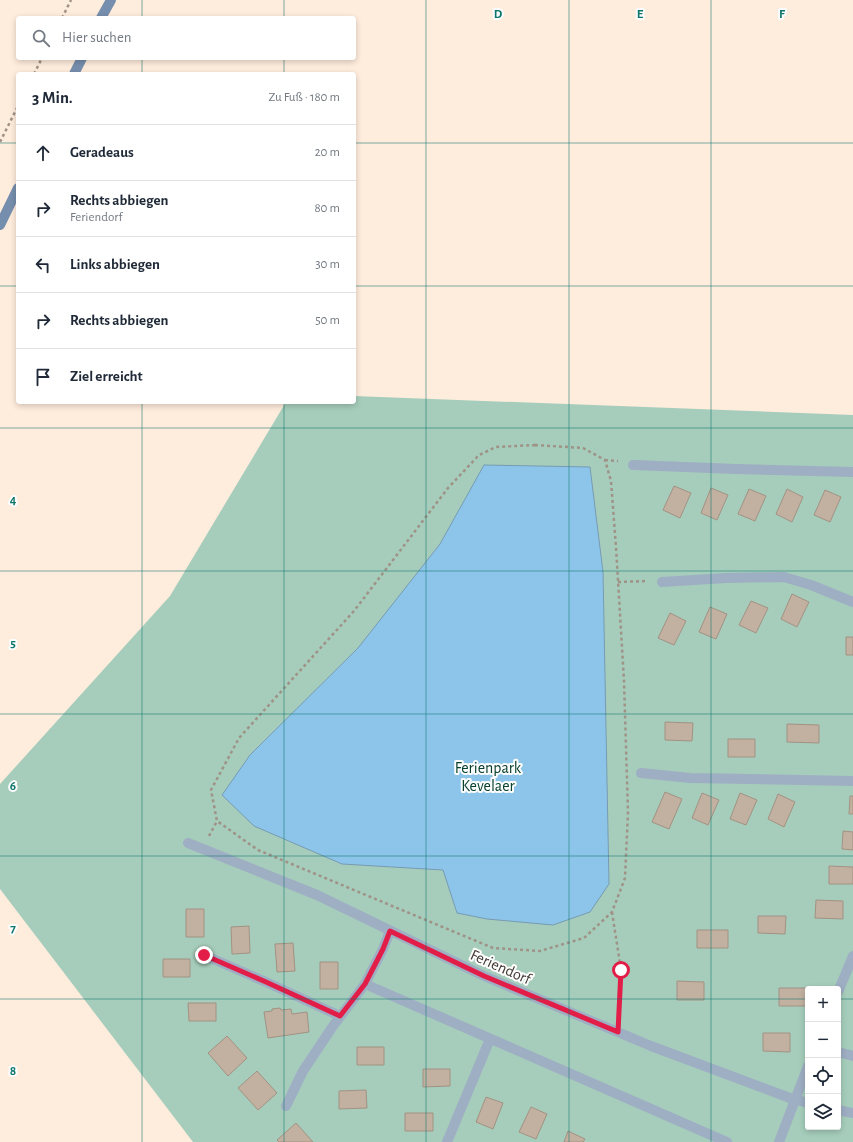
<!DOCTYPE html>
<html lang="de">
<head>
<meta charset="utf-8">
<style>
  :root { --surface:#fff; --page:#f2f2f3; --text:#1f2937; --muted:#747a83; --line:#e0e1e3 }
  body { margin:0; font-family:"Alegreya Sans",sans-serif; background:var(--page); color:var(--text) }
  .controls { position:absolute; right:12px; bottom:12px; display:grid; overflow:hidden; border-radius:4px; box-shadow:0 2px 6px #0003 }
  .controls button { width:36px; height:36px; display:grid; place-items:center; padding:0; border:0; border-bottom:1px solid var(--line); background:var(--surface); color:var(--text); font:20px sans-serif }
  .stop { position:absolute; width:12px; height:12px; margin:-9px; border:3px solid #e11d48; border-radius:50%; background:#fff }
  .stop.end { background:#e11d48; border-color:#fff; box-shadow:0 1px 4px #0008 }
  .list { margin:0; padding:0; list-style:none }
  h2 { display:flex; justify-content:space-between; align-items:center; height:52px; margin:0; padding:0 16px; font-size:17px }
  h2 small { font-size:13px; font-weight:400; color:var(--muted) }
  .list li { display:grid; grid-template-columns:26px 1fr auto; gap:12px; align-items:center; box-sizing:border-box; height:56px; padding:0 16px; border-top:1px solid var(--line) }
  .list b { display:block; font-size:15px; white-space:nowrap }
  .list p { margin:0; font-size:13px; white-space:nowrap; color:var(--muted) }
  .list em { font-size:13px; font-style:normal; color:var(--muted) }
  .icon { flex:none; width:22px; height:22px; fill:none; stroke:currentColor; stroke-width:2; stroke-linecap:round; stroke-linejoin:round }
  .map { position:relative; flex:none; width:853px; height:1142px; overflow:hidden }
  .search { position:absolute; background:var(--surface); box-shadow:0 2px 6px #0003; left:16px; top:16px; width:340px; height:44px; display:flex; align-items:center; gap:10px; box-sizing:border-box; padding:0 14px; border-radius:4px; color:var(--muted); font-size:15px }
  .panel { position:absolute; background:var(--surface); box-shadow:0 2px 6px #0003; left:16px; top:72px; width:340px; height:332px; border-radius:4px }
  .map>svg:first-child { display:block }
</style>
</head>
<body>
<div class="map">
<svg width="853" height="1142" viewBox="0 0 853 1142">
  <rect width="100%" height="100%" fill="#feecdc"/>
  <path fill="#a6cdbb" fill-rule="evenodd" d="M354,396L853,415V1142H193L0,889V784L170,596L286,402H354ZM808,989H838V1127H808Z"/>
  <path fill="#8dc5ea" stroke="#769bb3" d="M484,465L590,467L603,572L609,884L590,912L553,925L487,919L457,913L443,870L342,864L254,826L222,795L250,755L358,648L440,544Z"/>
  <path fill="#c2b1a1" stroke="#a29283" d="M674,486L691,493L680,518L663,510Z
    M711,488L728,495L717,520L701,513Z
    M749,489L766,496L755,521L738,514Z
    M787,489L803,497L792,522L776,514Z
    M825,490L841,497L830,522L814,515Z
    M792,594L809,602L797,627L781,619Z
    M751,601L768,608L756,633L739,625Z
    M710,607L727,614L716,639L699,632Z
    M670,613L686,621L674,645L658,638Z
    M846,637H853V655H846Z
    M665,722L693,723L692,741L665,740Z
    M787,724L819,725V743L787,742Z
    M728,739H755V757H728Z
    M665,792L682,799L669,829L652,822Z
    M702,793L719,800L708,825L692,818Z
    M740,793L757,800L746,825L730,819Z
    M778,794L795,802L784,827L768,819Z
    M850,796H853V814H849Z
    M843,831L853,832V850L842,849Z
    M829,866L853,867V884H829Z
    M816,900L843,901V919L815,918Z
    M186,909H204V937H186Z
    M758,916H786L785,934L758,933Z
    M249,926L250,953L232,954L231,927Z
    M697,930H728V948H697Z
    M293,943L295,971L277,972L275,944Z
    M163,959H190V977H163Z
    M320,962H338V989H320Z
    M677,981L704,982V1000H677Z
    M779,988H806V1006H779Z
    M188,1003H216V1021H189Z
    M280,1008L281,1010L291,1009L292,1014L307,1012L309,1032L268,1038L264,1012L272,1011V1009Z
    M763,1033H790V1052L763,1051Z
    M227,1036L247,1058L228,1076L208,1053Z
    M357,1047H384V1065H357Z
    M423,1069H450V1086L423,1087Z
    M257,1071L277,1093L258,1110L238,1088Z
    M366,1090L367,1108L339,1109V1091Z
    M486,1097L503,1103L493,1129L476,1122Z
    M531,1107L547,1114L536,1139L519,1132Z
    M405,1113H433V1131H405Z
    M296,1123L313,1142H279L277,1140Z
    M568,1131L585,1139L583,1142H564Z"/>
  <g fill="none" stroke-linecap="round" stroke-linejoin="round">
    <path stroke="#9f9287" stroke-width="2.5" stroke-dasharray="3 3" stroke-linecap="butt" d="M62,18L71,0
      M34,74L42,58
      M0,142L18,106
      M535,445L583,448L605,460L611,481L616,547L624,681L628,812L625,878L612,912L584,938L540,951L493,948L258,850L217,821L211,790L239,738L354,611L448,488L479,455L496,447Z
      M605,460L618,461
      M618,582L648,581
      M209,836L217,821
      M612,912L621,970L618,1015"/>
    <path stroke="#9eaec3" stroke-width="10" d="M633,465L736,469L853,472
      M662,582L726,578L784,577L811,585L853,602
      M641,773L690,778L853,781
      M188,843L317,895L484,976L651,1046L790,1098L808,1103
      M204,955L266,982L340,1016
      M365,984L727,1142
      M838,992L853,956
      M838,1052L853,1056
      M286,1106L303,1071L333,1026L365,984L383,949L390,931
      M838,1110L853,1113
      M447,1142L490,1039
      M779,1142L808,1066"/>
    <path stroke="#768ead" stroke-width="10" d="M101,18L111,0
      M74,74L82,58
      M0,225L18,188"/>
  </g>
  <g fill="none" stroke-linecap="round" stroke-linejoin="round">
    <path stroke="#e11d48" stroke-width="5" d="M204,955L266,982L340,1016L365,984L383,949L390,931L484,976L618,1032L621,970"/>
  </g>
  <path fill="none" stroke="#0f766e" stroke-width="1" stroke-opacity="0.55" d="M142,0V18M284,0V18M426,0V1142M569,0V1142M711,0V1142M142,58V74M284,58V74M0,143H18M354,143H853M0,286H18M354,286H853M142,402V1142M284,402V1142M0,428H853M0,571H853M0,714H853M0,856H853M0,999H808M838,999H853"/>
  <g text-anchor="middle" stroke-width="4" stroke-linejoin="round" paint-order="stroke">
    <g font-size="16" fill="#07402d" stroke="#fdfdfd">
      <text x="488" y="773">Ferienpark<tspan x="488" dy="18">Kevelaer</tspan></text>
    </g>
    <g font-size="16" fill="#403932" stroke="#fdfdfd">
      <text transform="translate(501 966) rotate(24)" y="6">Feriendorf</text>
    </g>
  </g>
  <g font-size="13" text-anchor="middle" font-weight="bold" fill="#0f766e" stroke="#fdfdfd" stroke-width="4" stroke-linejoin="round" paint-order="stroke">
    <text x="498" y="18">D</text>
    <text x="640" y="18">E</text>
    <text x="782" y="18">F</text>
    <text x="13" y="504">4</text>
    <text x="13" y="647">5</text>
    <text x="13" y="790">6</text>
    <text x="13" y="932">7</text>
    <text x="13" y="1075">8</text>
  </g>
</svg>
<div class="controls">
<button>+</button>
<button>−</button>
<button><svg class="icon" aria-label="locate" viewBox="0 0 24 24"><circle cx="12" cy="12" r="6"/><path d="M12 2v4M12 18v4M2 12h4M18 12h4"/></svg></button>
<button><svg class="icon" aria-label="layers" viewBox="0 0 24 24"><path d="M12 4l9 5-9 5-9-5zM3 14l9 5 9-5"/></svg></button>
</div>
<div class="stop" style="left:621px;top:970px"></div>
<div class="stop end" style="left:204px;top:955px"></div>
<div class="search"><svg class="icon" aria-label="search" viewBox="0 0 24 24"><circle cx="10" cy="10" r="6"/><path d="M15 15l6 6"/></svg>Hier suchen</div>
<section class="panel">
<h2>3 Min.<small>Zu Fuß · 180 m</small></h2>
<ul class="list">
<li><svg class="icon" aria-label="ahead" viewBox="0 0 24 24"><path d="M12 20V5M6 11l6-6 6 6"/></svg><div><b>Geradeaus</b></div><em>20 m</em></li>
<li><svg class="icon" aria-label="right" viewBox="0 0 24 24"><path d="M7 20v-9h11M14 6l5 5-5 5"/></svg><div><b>Rechts abbiegen</b><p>Feriendorf</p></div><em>80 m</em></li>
<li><svg class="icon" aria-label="left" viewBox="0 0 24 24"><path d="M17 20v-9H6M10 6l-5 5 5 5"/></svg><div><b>Links abbiegen</b></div><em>30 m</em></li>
<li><svg class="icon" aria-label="right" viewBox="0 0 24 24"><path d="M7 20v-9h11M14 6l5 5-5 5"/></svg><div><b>Rechts abbiegen</b></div><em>50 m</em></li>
<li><svg class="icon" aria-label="arrive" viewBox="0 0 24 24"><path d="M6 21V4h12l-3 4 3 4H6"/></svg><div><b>Ziel erreicht</b></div></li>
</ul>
</section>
</div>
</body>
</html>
